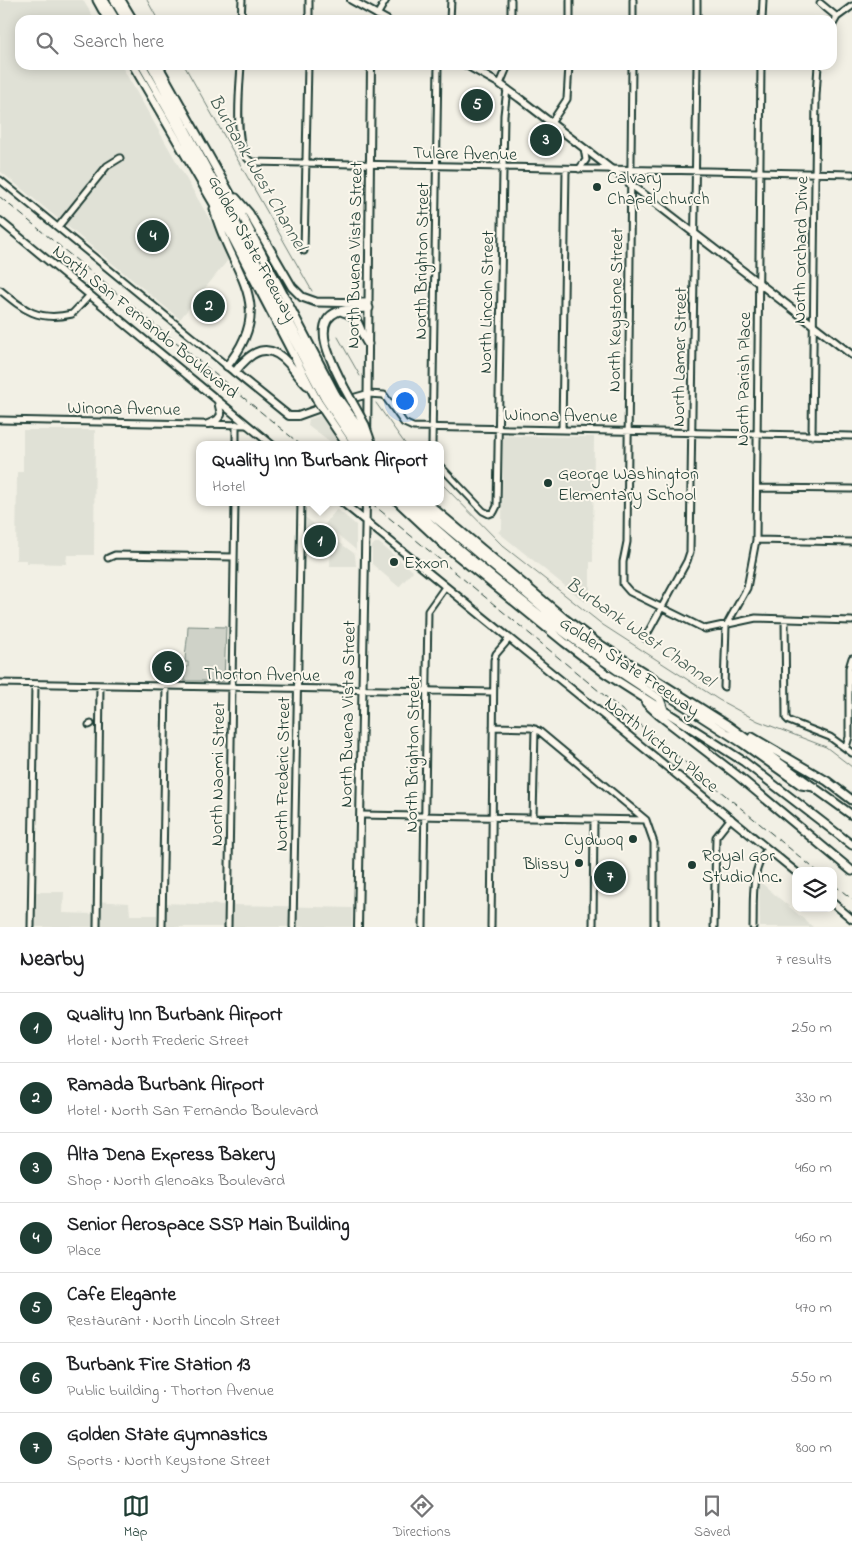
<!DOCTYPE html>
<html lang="en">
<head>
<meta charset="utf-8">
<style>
  :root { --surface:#fff; --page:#f6f6f6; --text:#202124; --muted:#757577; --line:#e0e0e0; --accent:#1f3d34 }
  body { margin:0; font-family:"Indie Flower",sans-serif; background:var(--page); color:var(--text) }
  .controls { position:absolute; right:15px; bottom:15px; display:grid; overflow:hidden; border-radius:10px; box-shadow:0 2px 12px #0003 }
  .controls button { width:45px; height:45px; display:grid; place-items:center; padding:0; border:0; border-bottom:1px solid var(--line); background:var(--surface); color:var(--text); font:25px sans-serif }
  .you { position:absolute; left:404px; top:400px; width:18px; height:18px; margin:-12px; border:4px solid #fff; border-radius:50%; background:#1a73e8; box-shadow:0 0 0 8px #1a73e833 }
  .badge { display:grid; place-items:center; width:32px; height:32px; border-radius:50%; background:var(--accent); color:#fff; font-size:16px; font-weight:700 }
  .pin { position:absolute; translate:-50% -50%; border:2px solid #fff; box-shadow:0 1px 5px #0006 }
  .popup { position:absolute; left:196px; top:441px; width:248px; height:65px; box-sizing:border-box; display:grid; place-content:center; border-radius:10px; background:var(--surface); filter:drop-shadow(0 1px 4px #0005); font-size:16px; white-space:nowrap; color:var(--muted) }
  .popup b { font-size:19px; color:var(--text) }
  .popup::after { content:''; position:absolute; left:50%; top:100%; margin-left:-10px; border:10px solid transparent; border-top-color:var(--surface) }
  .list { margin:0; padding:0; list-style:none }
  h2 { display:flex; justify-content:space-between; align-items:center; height:65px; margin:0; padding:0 20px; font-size:21px }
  h2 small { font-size:16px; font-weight:400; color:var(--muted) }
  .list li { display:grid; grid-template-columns:32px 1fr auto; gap:15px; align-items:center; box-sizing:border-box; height:70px; padding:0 20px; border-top:1px solid var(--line) }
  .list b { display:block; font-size:19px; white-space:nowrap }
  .list p { margin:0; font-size:16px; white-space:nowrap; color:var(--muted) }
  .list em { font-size:16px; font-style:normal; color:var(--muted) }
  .icon { flex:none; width:28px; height:28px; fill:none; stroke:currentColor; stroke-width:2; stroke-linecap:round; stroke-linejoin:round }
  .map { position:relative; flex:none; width:852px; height:927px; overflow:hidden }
  .search { position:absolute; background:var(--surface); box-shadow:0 2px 12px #0003; left:15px; right:15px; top:15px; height:55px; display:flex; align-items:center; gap:12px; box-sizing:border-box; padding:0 18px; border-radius:15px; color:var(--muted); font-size:19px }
  .sheet { height:555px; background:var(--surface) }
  nav { display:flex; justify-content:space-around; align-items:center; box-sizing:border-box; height:70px; border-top:1px solid var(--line); background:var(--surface); font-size:14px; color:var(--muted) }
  nav a { display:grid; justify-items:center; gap:2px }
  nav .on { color:var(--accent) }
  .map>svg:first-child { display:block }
</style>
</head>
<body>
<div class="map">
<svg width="852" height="927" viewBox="0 0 852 927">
  <rect width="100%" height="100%" fill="#f2f0e5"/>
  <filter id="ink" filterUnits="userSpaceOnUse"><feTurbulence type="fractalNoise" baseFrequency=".02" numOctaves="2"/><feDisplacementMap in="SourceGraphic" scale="10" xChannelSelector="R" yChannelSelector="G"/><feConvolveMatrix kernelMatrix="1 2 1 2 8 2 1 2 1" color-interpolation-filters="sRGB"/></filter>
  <g filter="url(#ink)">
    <path fill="#e0e1d6" d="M0,0H83L95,20H20V65H121L218,234L228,260L180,319L0,171Z
      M346,407L355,445H335L308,425L309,419Z
      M23,430H95L94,555H67L66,564L26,563V560H16L17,472H23Z
      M503,436L594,437L593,562H590V597L585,602L498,532L502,529Z
      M337,509L356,525V550L325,524Z
      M302,515L355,554L356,566H330L331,545L302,544Z
      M375,543H379L413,571L399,587L372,564V546Z
      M759,881L813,927H760Z
      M34,892H64L63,913L93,914L94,901L129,903L130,915H157V903L352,908V927H34Z"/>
    <path fill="#cfd2c8" stroke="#77887e" d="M188,626L226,627L224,681H184L185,667H188V662H185C185,650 188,639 188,626Z"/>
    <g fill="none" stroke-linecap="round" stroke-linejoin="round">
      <path stroke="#6e7f75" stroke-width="1" d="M147,0L158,20
        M184,65L312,291
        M338,337L360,376
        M376,403L406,445
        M440,482L503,546L603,625L719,700L758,721L826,747L852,767"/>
      <defs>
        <path id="minor" d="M820,3L837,17
          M377,15L386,0
          M241,20L242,0
          M309,20V0
          M450,20L451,0
          M511,20V0
          M570,20V0
          M633,20V0
          M697,20V0
          M762,20L763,0
          M832,26L837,17L852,6
          M241,65C240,85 232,154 252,162L852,174
          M632,65L627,542L623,562V584L630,592L705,629L756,618L852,621
          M500,84L508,65
          M551,123L567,99L569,65
          M579,169L586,160L584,148
          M0,180L227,366
          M58,227L107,166L120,158
          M304,251L308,65
          M0,290C24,310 38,322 72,314L90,295
          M368,394L384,395L404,423L413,427L852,436
          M0,420L247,425
          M562,430L566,169
          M812,436L816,96L818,65
          M236,445V424
          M432,445L438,65
          M440,466L483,511L489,514L494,512L497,506L504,115L507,89
          M757,488L852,489
          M756,540L852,542
          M108,558L115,555L234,557
          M785,619L786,718L789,721L830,737L852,753
          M645,638L687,561L690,552L697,65
          M0,683L493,692
          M724,687L726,626L747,588L756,540L761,65
          M89,725L91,724
          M493,727L531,728L539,731L646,820L654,843V927
          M846,747L849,737V668L852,658
          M361,815L646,820
          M533,818L535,729
          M31,927L35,684
          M97,927L100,685
          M162,927L166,686
          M228,927L235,502
          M293,927L301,502
          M423,927L428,611L445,587
          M491,927L494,660L496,654L508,640
          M593,927L594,819
          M714,927L716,837L731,818
          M753,927C754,899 750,872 767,849"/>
        <path id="major" d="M351,0L387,20
          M466,65L500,84L519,98L852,355
          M0,221L272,445
          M227,366L289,416H298L326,406
          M336,403L368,394
          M208,424L217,420L221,415L218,401
          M367,445L371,65
          M342,502L796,872
          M833,903L852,919
          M358,927L366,502"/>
        <path id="highway" d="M97,0L108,20
          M104,0L116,20
          M114,0L126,20
          M121,0L133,20
          M133,65L221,216L318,402
          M142,65L218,198L325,399
          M151,65L330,397
          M158,65L237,206L336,395
          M236,198L249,213L292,287L302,297L316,302L368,303
          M214,209C230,273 279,303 227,366
          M343,312C362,317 358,331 368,344
          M235,372C251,351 268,340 289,364C295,371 300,379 307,385
          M345,389C336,370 308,324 337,312C347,308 358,309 369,308
          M398,502L443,544L564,642L605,673L743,761L852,845
          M407,502C485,575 570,641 660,699L664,710
          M416,502L579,638L742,743L801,785L814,787
          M426,502L564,618L596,642L729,726L852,815
          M646,703L659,715L738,776L852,871
          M752,737L827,781L852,800"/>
      </defs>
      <use href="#minor" stroke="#1f3d34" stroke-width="9"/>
      <use href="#major" stroke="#1f3d34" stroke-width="10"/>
      <use href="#highway" stroke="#1f3d34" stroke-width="11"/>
      <use href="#minor" stroke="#fbf7ec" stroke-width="5"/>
      <use href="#major" stroke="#fbf7ec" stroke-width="6"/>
      <use href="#highway" stroke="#fbf7ec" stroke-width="7"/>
      <path stroke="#1f3d34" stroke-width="1" stroke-dasharray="8 4" stroke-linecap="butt" d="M0,197L301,445
        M370,502L817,871
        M833,884L852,899"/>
      <defs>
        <path id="highway-bridge" d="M345,389L365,425L372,445
          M336,395L367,438
          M330,397L364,445
          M325,399L356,445
          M318,402L347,445"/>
      </defs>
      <use href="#highway-bridge" stroke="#1f3d34" stroke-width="11" stroke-linecap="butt"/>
      <use href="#highway-bridge" stroke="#fbf7ec" stroke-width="7"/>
    </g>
  </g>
  <g fill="#1f3d34" stroke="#fbf7ec" stroke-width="2">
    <circle cx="597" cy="187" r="5"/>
    <circle cx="548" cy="483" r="5"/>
    <circle cx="394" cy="562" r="5"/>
    <circle cx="633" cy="839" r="5"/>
    <circle cx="579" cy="863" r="5"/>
    <circle cx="692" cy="865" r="5"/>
  </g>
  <g text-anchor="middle" stroke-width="4" stroke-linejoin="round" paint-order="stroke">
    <g font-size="18" fill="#1f3d34" stroke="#fbf7ec">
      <text transform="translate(465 153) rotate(1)" y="6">Tulare Avenue</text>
      <text transform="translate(253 248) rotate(61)" y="6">Golden State Freeway</text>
      <text transform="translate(800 250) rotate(-89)" y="6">North Orchard Drive</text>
      <text transform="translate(354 255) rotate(-89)" y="6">North Buena Vista Street</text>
      <text transform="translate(421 261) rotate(-89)" y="6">North Brighton Street</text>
      <text transform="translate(486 302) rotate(-89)" y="6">North Lincoln Street</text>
      <text transform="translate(615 310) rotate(-89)" y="6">North Keystone Street</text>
      <text transform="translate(146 321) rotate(39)" y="6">North San Fernando Boulevard</text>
      <text transform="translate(679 357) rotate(-89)" y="6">North Lamer Street</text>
      <text transform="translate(743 379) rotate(-89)" y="6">North Parish Place</text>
      <text transform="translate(124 408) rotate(1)" y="6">Winona Avenue</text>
      <text transform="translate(561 415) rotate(1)" y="6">Winona Avenue</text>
      <text transform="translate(630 666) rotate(34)" y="6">Golden State Freeway</text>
      <text transform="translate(262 674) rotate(1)" y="6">Thorton Avenue</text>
      <text transform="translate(347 714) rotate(-89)" y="6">North Buena Vista Street</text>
      <text transform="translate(662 744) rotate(39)" y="6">North Victory Place</text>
      <text transform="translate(412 754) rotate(-89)" y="6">North Brighton Street</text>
      <text transform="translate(217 774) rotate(-89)" y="6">North Naomi Street</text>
      <text transform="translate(282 774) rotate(-89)" y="6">North Frederic Street</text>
    </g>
    <g font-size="18" fill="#1f3d34" stroke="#fbf7ec" text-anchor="start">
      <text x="607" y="183">Calvary<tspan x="607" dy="21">Chapel church</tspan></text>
      <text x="558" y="479">George Washington<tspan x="558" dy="21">Elementary School</tspan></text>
      <text x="404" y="568">Exxon</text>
      <text x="623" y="845" text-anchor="end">Cydwoq</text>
      <text x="702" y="861">Royal Gor<tspan x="702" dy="21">Studio Inc.</tspan></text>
      <text x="569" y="869" text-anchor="end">Blissy</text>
    </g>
    <g font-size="19" font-style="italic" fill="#465e55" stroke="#fbf7ec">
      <text transform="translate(259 172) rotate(60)" y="7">Burbank West Channel</text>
      <text transform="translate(641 631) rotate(35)" y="7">Burbank West Channel</text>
    </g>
  </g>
</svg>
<div class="controls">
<button><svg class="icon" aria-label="layers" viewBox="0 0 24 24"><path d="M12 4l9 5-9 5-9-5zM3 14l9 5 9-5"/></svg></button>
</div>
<div class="you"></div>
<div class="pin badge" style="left:320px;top:541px">1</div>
<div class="popup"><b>Quality Inn Burbank Airport</b>Hotel</div>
<div class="pin badge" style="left:209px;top:306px">2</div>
<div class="pin badge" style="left:546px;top:140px">3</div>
<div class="pin badge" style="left:153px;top:236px">4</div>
<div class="pin badge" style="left:477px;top:105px">5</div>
<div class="pin badge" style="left:168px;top:667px">6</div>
<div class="pin badge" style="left:610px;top:877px">7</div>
<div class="search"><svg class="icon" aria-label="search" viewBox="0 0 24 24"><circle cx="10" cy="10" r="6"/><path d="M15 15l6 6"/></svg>Search here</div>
</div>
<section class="sheet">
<h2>Nearby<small>7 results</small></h2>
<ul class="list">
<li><span class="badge">1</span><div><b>Quality Inn Burbank Airport</b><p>Hotel · North Frederic Street</p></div><em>250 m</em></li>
<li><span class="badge">2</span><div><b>Ramada Burbank Airport</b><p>Hotel · North San Fernando Boulevard</p></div><em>330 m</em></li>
<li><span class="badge">3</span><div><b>Alta Dena Express Bakery</b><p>Shop · North Glenoaks Boulevard</p></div><em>460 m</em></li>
<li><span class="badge">4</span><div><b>Senior Aerospace SSP Main Building</b><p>Place</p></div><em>460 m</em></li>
<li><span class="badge">5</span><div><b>Cafe Elegante</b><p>Restaurant · North Lincoln Street</p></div><em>470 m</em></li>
<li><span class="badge">6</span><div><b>Burbank Fire Station 13</b><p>Public building · Thorton Avenue</p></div><em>550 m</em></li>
<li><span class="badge">7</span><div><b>Golden State Gymnastics</b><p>Sports · North Keystone Street</p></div><em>800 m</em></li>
</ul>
</section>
<nav>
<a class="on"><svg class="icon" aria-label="map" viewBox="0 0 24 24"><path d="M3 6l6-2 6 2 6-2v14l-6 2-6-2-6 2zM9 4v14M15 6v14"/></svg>Map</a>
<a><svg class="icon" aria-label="directions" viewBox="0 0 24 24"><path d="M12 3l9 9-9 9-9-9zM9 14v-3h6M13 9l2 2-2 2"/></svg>Directions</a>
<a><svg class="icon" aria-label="saved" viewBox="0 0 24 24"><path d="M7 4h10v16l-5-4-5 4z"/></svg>Saved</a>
</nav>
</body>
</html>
